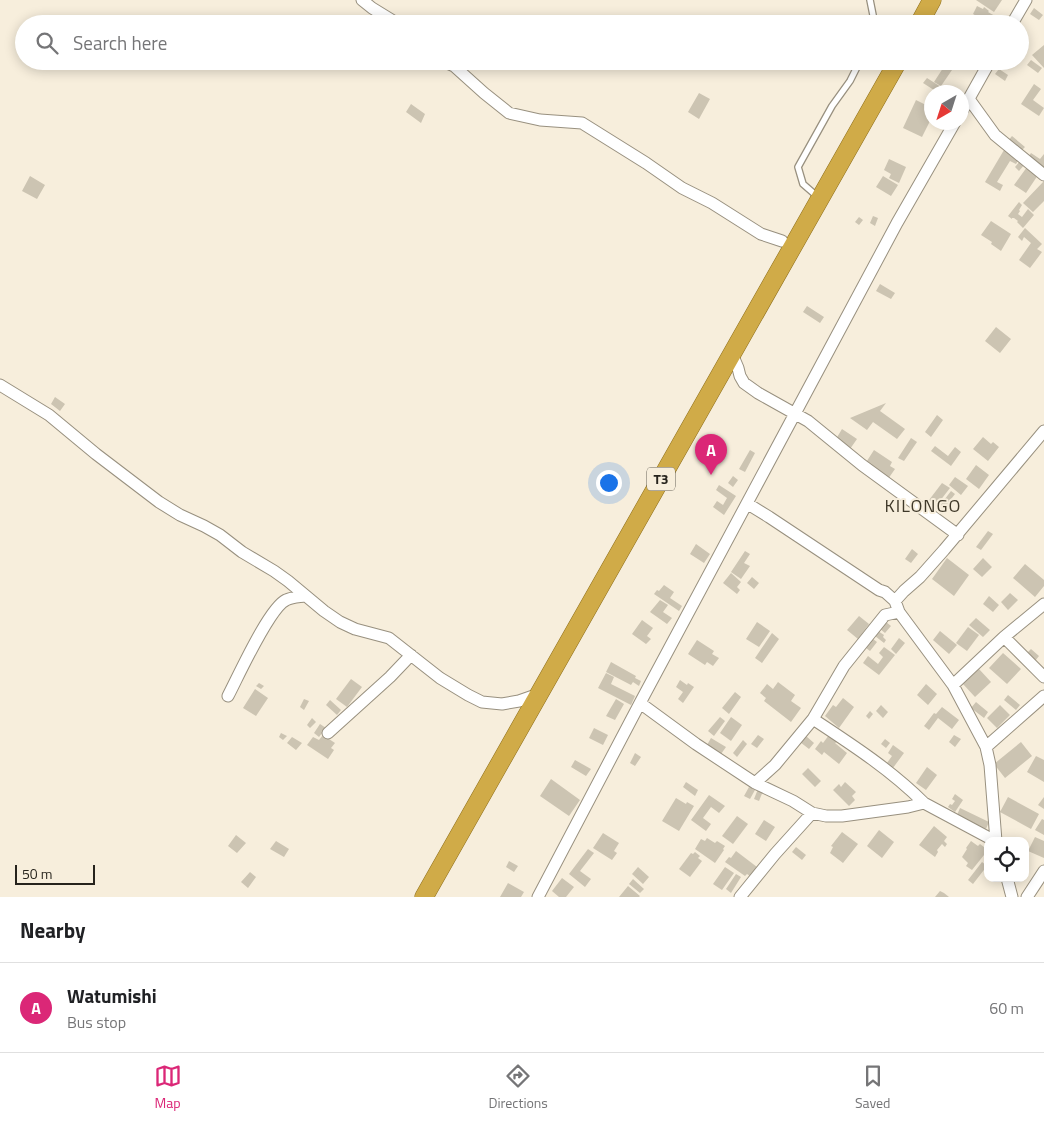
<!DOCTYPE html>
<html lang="en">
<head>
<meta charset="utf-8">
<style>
  :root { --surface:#fff; --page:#f2f2f2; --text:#202124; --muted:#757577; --line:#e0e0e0; --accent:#db2777 }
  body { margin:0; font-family:"Titillium Web",sans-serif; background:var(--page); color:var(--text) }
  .controls { position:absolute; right:15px; bottom:15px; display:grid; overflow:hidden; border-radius:10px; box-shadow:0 2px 12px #0003 }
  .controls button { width:45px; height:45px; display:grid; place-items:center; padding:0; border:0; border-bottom:1px solid var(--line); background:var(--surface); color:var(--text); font:25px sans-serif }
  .compass { position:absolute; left:924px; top:85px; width:45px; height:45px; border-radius:50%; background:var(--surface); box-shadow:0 2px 12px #0003; rotate:219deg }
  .scale { position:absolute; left:15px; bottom:12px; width:80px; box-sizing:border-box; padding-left:5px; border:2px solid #26231c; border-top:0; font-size:14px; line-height:18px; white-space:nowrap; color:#26231c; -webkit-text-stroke:4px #f7eedc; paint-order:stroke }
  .you { position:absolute; left:608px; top:482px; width:18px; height:18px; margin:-12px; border:4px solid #fff; border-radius:50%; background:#1a73e8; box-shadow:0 0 0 8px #1a73e833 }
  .badge { display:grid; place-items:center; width:32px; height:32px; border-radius:50%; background:var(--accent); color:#fff; font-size:16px; font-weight:700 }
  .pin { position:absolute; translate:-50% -41px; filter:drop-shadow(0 1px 2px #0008) }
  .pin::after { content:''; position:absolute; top:26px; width:18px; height:15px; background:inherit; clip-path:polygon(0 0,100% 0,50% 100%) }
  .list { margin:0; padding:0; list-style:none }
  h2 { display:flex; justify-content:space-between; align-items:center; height:65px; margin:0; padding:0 20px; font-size:21px }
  h2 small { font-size:16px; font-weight:400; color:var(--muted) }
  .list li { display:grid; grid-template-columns:32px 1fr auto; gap:15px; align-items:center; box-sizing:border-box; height:90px; padding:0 20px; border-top:1px solid var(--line) }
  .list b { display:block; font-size:19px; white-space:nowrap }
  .list p { margin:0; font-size:16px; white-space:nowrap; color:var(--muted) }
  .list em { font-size:16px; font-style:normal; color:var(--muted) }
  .icon { flex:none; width:28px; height:28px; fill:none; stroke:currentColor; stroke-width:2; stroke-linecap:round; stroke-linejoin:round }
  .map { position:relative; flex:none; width:1044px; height:897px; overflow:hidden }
  .search { position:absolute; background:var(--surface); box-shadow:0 2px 12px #0003; left:15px; right:15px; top:15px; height:55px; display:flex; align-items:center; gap:12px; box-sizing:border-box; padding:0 18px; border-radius:28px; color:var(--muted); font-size:19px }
  .sheet { height:155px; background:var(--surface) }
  nav { display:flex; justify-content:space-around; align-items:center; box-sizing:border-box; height:70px; border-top:1px solid var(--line); background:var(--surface); font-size:14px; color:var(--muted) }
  nav a { display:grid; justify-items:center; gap:2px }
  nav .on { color:var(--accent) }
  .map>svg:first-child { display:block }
</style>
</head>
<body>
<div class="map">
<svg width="1044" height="897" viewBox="0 0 1044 897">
  <rect width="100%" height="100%" fill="#f7eedc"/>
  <path fill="#ccc4b2" d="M976,0H1002L994,12Z
    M977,6L983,9L984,7L989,11L988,12L995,16L990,24L973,14Z
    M1034,8L1043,15L1039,20L1030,14Z
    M1044,45V68L1032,55Z
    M1031,60L1042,68L1038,73L1027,65Z
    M959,61H968L962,70L956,65Z
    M945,65L952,70L941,86L934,82Z
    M999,69L1008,75L1005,81L995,74Z
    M927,78L941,87L937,92L923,83Z
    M1034,84L1041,89L1033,100L1044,108L1039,116L1021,104Z
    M699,93L710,99L699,119L688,112Z
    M916,100L932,108V117L922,137L903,128Z
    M411,104L425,114L421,123L406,112Z
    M1012,136L1025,147L1020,152L1007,142Z
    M1004,150L1019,159L1016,164L1010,161L997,182L1003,185L1000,191L985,182Z
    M1031,153L1040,159L1044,154V170L1027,159Z
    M889,159L906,167L899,183L889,178L891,174L884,170Z
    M1020,161L1025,164L1019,171L1015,167Z
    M1027,167L1038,175L1026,193L1014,185Z
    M30,176L45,185L37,199L22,191Z
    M883,176L898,185L891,196L876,187Z
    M1044,181V201L1033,212L1023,203Z
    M1019,202L1022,205L1019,210L1020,211L1018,214L1022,217L1028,209L1034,215L1023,228L1017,222L1018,221L1014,218H1012V219L1008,216Z
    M873,216L878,218L875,226L870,223Z
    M859,217L863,220L859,225L855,222Z
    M991,221L1011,234L1001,251L991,244L992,242L981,235Z
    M1025,228L1042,244L1037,249L1042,252L1030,268L1019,260L1031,243L1024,237L1022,241L1018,237Z
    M880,284L895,293L891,299L876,291Z
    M807,306L824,317L820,323L803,312Z
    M996,327L1011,339L1000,353L985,341Z
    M55,397L65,404L60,411L51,404Z
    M886,403L880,411L905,429L897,439L873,422L867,430L850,418Z
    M937,415L943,420L931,437L925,432Z
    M842,429L857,439L850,449L836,439Z
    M983,437L991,444L993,442L999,447L988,461L973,449Z
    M911,438L917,442L904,461L898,458Z
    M935,446L948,456L955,447L961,452L951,466L931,451Z
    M750,450L755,453L745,472L739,469Z
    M874,450L892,462L890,466L895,469L888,479L865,464Z
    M976,465L989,475L979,489L966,479Z
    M733,476L738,480L733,487L728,483Z
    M955,477L968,486L961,495L949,485Z
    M942,483L950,488L936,506L929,500Z
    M719,485L736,496L724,515L713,507L717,501L723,505L727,498L716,490Z
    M951,491L955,494L942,511L938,508Z
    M988,531L993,534L981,550L976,547Z
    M696,544L710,554L704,563L690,554Z
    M912,549L918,554L911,563L905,559Z
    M745,551L750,554L744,563L750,566L741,579L731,572Z
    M947,558L969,575L954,596L932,579Z
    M983,558L992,567L982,577L973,569Z
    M1025,564L1044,580V586L1035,597L1013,578Z
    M731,573L741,582L737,587L740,590L737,594L723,583Z
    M752,577L759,583L754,589L747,583Z
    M664,585L674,592L670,598L682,606L679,611L654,594L657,590L659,591Z
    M1010,593L1018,600L1008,610L1001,602Z
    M989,596L999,605L993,612L983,604Z
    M660,600L668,605L663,612L672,618L667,624L650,612Z
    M859,616L869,624L858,639L847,630Z
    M976,618L990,630L983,637L969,625Z
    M642,620L653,628L647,636L651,639L646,644L632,634Z
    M757,622L770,631L759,647L746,639Z
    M886,622L891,626L885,633L880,629Z
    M968,627L979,635L967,651L956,643Z
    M878,631L884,635L883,637L886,640L884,643L875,636Z
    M940,631L957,645L949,654L933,640Z
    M772,633L779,639L762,663L755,658Z
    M899,638L905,643L896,654L891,649Z
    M873,639L877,642L870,651L866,648Z
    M697,640L714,651L712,654L719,658L713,666L707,662L705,665L688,654Z
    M884,647L895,655L879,675L863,663L868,656L878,664L883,657L879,653Z
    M1031,649L1039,656L1035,661L1027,653Z
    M1003,653L1021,669L1007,684L989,668Z
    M611,662L636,676L635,678L641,681L639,686L633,682L631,685L606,672Z
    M979,669L991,682L975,697L963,684Z
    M606,673L614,677L611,684L635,696L631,705L598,688Z
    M351,679L362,687L347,707L336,699Z
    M680,680L687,685L688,683L694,687L683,703L678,699L683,692L676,687Z
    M778,682L795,695L791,701L801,708L791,722L764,701L766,698L760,693L767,684L773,689Z
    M259,683L264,686L261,689L256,686Z
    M926,684L937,694L928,705L917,695Z
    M255,689L268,698L256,716L243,708Z
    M735,692L741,697L729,714L722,708Z
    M1008,695L1020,705L1016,710L1004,700Z
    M843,698L854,707L839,728L825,716L833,705L836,707Z
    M304,699L309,701L304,710L300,707Z
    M616,699L624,704L615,720L606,716Z
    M330,700L341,710L337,715L326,705Z
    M976,702L988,712L984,718L971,708Z
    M881,705L888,712L883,718L876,711Z
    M1000,705L1010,715L997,728L987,718Z
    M942,707L959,720L952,729L938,718L929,730L924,726L934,713L936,714Z
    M870,711L873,714L869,719L866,716Z
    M720,717L725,721L714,736L708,731Z
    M731,717L742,725L731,741L720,733Z
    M312,718L316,722L310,728L307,725Z
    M320,724L326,728L319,737L314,733Z
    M594,728L608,735L603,745L589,738Z
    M281,733L287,736L283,740L279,737Z
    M323,735L335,743L331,748L334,750L328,759L307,745L313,737L319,740Z
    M758,735L764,739L757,748L751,744Z
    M829,735L837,742L835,743L847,753L839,764L824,752L822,755L815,749L821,741L823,743Z
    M954,735L961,739L955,747L949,742Z
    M806,736L814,743L809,749L800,742Z
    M292,737L302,743L296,750L287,743Z
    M711,738L726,747L721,754L707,745Z
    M885,739L890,743L886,748L881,744Z
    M743,740L747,744L737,757L733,753Z
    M1021,742L1032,756L1005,778L994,764Z
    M893,745L904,753L890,772L884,767L892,756L888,753Z
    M635,753L641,757L635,766L630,763Z
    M1036,756L1044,760V782L1027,772Z
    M575,760L591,769L586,776L571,767Z
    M927,767L937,775L926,790L916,783Z
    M808,768L821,781L815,787L802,774Z
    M551,779L580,800L569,816L540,796Z
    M686,782L698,790L695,796L683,787Z
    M845,782L856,792L852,796L855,800L849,806L833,790L839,784L841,787Z
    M749,787L755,790L750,799L744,796Z
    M758,789L763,791L759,801L754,799Z
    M955,794L963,800L955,812L948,807L950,804L952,805L955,801L952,799Z
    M709,795L725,806L719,813L711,807L703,818L711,824L706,831L691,820Z
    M1008,797L1039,814L1031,829L1000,812Z
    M1044,797V809L1038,805Z
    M676,798L686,804L687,802L694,806L679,831L662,821Z
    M960,808L989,822L986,829L957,815Z
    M737,816L748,824L733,844L722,836Z
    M1042,819L1044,820V835L1035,830Z
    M764,820L775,827L766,841L755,834Z
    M934,826L947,837L944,841L947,844L945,847L942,844L937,850L938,852L935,857L919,845Z
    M879,830L894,842L882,858L867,846Z
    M842,832L858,844L843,863L830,853L833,847L831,846Z
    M603,833L619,843L614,851L617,853L612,860L593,848Z
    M236,835L246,843L237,853L228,846Z
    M1035,837L1044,841V858L1028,851Z
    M707,838L715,843L717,841L725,846L723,849L724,850L715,863L695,849L701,839L705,841Z
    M276,841L289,849L284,857L270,849Z
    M971,841L978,846L980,844L988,850L972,870L966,866L968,863L962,857L967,849L966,848Z
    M796,847L806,855L802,860L792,852Z
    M588,849L594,853L580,871L591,879L585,887L569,874Z
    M736,851L757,867L750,876L747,874L745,876L725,862L729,857L731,858Z
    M695,852L700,856L698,858L702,861L690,877L679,869L691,853L693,854Z
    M509,861L518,866L514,872L506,867Z
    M982,862L987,866L973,884L968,880Z
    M638,867L649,877L643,884L632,874Z
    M725,867L734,873L722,890L713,884Z
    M250,872L256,877L248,888L241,882Z
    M736,874L741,877L731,893L726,889Z
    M562,878L574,887L566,897H559L552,891Z
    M633,879L644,889L640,893L629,884Z
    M508,883L524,892L521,897H500Z
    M628,886L640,896L639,897H619Z
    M940,891L944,893L949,897H935Z"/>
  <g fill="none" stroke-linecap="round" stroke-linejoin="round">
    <defs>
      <path id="service" d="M870,0L873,15V24
        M818,197L803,184L798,167L832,106L850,81L860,61"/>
      <path id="minor" d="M362,0L372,8L398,24
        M1012,24L1026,0
        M443,61L454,66L484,93L509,113L540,120L582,123L646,163L682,188L712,203L761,234L782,241
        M969,99L995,135L1044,175
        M962,111L990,61
        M732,354L738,368L740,376L744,383L758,393L808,421L862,465L958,535
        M0,385L49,415L96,454L159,502L180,515L204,526L220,535L242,552L274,571L288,581L324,611L340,622L355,629L389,638L440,678L468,695L482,702L502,704L519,701L539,694
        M748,504L769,517L879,590L885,592L895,601L904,591L920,577L944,550L1044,431
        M895,601L899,612L953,685L986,747L990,765L996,841
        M1004,637L1044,677
        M953,685L1004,637L1044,604
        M228,696C238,677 269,608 286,600C292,597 299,597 305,596
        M640,703L696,744L755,783L793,801L812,813L826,816H842L908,807L924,803L995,841
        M813,719C851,744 891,770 924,803
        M328,733L390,677L411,655
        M986,747L1044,696
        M755,783L775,765L813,719L844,666L885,615L899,612
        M1007,878L1012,897
        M538,897L640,703L897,223L955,122
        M740,897L775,854L812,813
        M1027,897L1044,871"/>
      <path id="trunk" d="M919,24L932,0
        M424,897L898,61"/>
    </defs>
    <use href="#service" stroke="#98907f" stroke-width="8"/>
    <use href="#minor" stroke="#98907f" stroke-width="13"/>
    <use href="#trunk" stroke="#8d6e1b" stroke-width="19"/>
    <use href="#service" stroke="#fff" stroke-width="5.5"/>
    <use href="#minor" stroke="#fff" stroke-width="11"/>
    <use href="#trunk" stroke="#d0ab48" stroke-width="18"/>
  </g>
  <g text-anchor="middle" stroke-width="4" stroke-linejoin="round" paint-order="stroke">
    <rect fill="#f7eedc" stroke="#656056" stroke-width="1" x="647" y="467.5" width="28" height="23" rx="4"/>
    <g font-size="14" font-weight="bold" fill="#26231c">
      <text x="661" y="484">T3</text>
    </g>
    <g font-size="18" letter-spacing="1" fill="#3f3829" stroke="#f7eedc">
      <text x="923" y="512">KILONGO</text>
    </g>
  </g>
</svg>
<div class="controls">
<button><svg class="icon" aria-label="locate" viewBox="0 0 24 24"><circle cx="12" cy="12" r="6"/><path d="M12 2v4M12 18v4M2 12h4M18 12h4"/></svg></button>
</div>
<svg class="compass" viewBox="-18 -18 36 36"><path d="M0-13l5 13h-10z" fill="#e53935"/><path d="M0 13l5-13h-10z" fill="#757577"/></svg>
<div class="scale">50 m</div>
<div class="you"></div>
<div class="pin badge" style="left:711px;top:475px">A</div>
<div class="search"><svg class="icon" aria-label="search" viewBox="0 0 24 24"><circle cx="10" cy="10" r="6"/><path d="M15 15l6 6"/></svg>Search here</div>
</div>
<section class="sheet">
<h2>Nearby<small></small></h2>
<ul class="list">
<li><span class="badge">A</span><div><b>Watumishi</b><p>Bus stop</p></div><em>60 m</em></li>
</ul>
</section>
<nav>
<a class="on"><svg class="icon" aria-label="map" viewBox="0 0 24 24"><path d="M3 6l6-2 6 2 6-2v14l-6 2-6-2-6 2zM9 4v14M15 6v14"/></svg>Map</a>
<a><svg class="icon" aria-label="directions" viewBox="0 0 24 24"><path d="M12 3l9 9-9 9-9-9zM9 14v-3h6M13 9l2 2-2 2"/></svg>Directions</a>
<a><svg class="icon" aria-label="saved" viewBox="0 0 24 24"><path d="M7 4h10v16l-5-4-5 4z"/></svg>Saved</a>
</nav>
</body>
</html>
